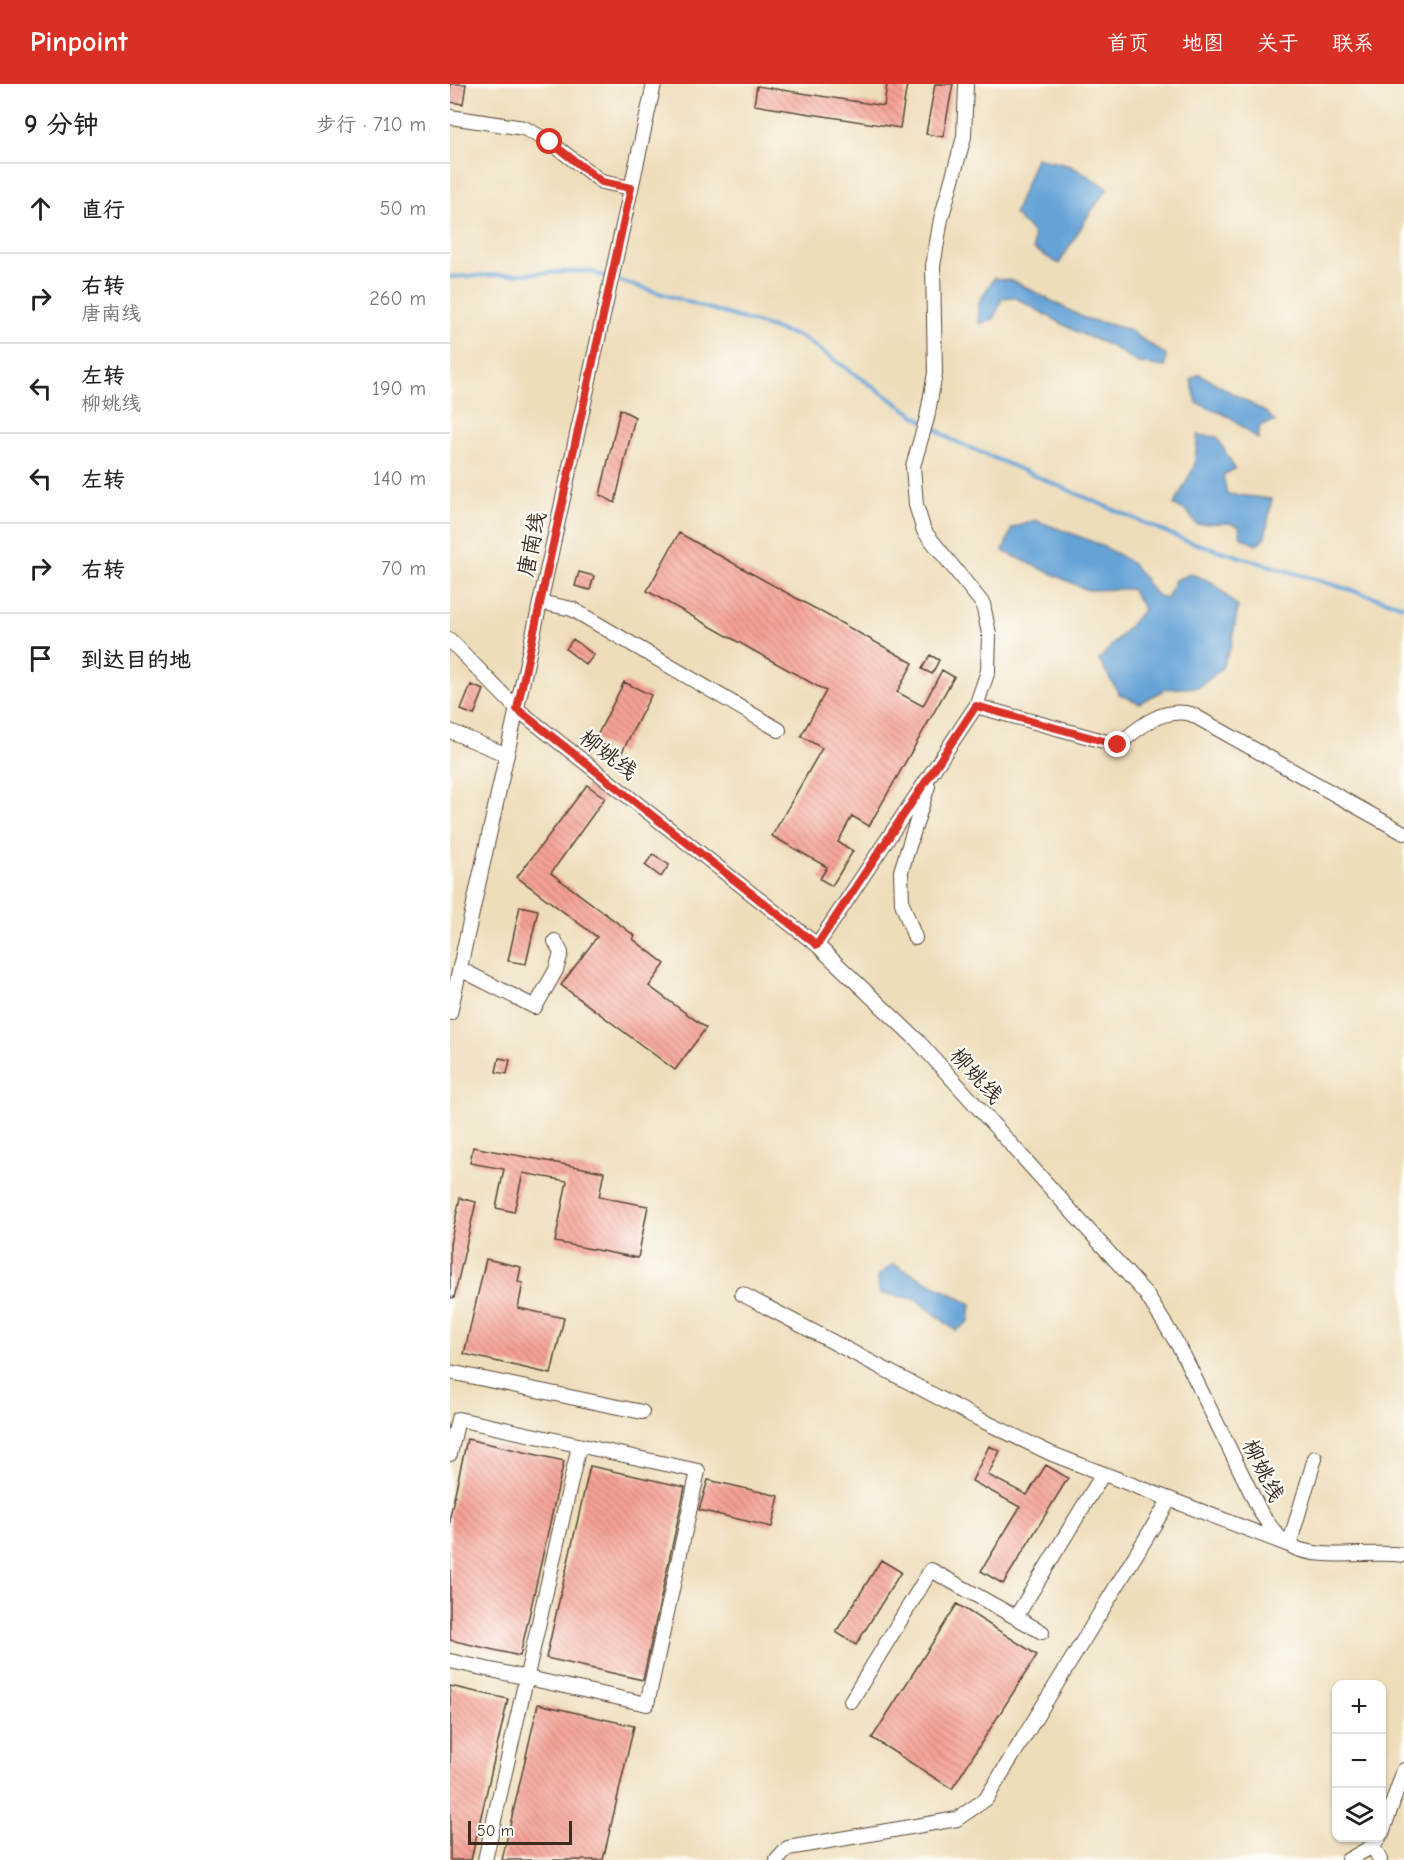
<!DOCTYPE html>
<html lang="zh">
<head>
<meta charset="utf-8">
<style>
  :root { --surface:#fff; --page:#f6f6f6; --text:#222; --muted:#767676; --line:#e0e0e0; --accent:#d93025 }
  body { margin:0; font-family:"Comic Neue","LXGW WenKai TC",sans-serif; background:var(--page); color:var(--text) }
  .controls { position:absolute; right:18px; bottom:18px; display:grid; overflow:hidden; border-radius:12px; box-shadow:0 2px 4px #0004 }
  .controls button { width:54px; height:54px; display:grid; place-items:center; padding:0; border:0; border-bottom:2px solid var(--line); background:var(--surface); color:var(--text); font:30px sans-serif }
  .scale { position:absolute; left:18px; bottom:15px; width:104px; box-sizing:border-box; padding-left:6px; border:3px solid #3b2a1e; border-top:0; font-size:16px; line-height:21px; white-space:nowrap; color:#3b2a1e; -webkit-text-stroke:4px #fdfcf7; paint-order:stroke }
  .stop { position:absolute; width:18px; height:18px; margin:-14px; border:4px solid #d93025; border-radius:50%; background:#fff }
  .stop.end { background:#d93025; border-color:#fff; box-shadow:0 2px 6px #0008 }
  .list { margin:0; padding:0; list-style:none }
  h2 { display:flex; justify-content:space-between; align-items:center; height:78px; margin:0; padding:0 24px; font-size:26px }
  h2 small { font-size:20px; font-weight:400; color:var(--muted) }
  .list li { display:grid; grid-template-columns:39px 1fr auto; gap:18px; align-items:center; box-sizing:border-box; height:90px; padding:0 24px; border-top:2px solid var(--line) }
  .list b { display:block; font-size:22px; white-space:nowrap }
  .list p { margin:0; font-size:20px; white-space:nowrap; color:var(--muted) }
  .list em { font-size:20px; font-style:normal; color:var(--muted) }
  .icon { flex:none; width:33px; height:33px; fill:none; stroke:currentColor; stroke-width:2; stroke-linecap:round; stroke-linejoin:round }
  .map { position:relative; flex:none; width:954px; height:1776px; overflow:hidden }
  header { display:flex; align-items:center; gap:36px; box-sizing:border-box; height:84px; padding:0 30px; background:var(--accent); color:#fff }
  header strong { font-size:28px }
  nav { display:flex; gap:33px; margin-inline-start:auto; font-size:21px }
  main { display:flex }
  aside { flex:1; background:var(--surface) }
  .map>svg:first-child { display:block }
</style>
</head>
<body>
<header>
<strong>Pinpoint</strong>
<nav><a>首页</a><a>地图</a><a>关于</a><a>联系</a></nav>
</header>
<main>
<aside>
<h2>9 分钟<small>步行 · 710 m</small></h2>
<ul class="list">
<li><svg class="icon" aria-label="ahead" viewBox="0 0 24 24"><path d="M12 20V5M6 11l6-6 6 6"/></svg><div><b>直行</b></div><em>50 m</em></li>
<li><svg class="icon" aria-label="right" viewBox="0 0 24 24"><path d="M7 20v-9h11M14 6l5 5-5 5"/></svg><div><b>右转</b><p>唐南线</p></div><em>260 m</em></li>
<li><svg class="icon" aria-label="left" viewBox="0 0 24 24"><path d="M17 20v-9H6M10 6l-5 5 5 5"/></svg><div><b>左转</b><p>柳姚线</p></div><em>190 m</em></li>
<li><svg class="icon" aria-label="left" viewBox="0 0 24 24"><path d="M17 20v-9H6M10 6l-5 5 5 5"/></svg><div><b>左转</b></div><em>140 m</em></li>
<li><svg class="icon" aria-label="right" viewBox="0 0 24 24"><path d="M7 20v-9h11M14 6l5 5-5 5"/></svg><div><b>右转</b></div><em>70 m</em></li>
<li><svg class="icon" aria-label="arrive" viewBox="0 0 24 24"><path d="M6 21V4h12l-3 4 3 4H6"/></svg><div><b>到达目的地</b></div></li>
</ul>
</aside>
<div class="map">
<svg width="954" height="1776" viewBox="0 0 954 1776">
  <defs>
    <pattern id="building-back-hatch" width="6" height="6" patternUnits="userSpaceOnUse" patternTransform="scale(1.5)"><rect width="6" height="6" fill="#f6a195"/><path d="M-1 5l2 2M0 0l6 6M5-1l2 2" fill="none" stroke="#c88379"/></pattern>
  </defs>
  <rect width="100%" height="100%" fill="#fdfcf7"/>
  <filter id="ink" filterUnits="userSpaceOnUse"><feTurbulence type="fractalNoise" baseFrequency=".0167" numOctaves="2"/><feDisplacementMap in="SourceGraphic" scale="12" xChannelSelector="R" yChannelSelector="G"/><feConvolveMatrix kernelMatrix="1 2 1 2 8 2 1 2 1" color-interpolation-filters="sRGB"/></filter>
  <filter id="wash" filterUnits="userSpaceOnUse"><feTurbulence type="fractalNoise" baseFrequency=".008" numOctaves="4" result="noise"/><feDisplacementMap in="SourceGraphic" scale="24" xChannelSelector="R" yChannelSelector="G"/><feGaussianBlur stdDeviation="1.35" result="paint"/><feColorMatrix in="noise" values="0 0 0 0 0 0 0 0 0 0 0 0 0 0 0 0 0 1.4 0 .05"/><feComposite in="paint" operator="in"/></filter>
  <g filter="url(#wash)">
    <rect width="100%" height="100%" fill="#eeddba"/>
    <path fill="#65a3d7" stroke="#50667a" stroke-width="1.5" d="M586,74L621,82L658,104L639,130L609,180L584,165L583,149L564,130Z
      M544,194L564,197L634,234L677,245L716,271L715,283L688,279L661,262L627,248L564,213L552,214L544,235L529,240L528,220Z
      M749,290L817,329L825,338L810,341L808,355L780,333L747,319L741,296Z
      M748,351L767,353L785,385L773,391L777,410L822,415L815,453L806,461L791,453L789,442L779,439L746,440L737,427L724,421L744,383Z
      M585,436C617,449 654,458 682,480C695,490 699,512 717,515L725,496L741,490L762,498L788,523L781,562L771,585L749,603L716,605L689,619L669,610L649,576L694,525L681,505L637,506L553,467L562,444Z
      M443,1180L521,1220L519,1237L506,1247L466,1215L429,1209L428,1192Z"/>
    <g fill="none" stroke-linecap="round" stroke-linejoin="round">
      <path stroke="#65a3d7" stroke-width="4" d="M0,193L139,187L157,193
        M164,195L351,253L473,337
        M480,341L500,355L734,456L954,522"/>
    </g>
    <g id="blocks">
      <path fill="url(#building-back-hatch)" d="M0,0H16L13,20L0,18Z
        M437,0H457L450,44L304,21L307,2L434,22Z
        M485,0H503L493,53L476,50Z
        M170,325L185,333L165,419L150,411Z
        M229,449L463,579L447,608L473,622L492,586L504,593L419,742L402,732L388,758L403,767L382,802L370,795L377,783L322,752L372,664L351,652L376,607L197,507Z
        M129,488L144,492L140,506L125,502Z
        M123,555L144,571L136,581L116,565Z
        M480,571L489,576L482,590L472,585Z
        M174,598L201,611L171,670L145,656Z
        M21,601L34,606L24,631L11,626Z
        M137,701L155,714L101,789L185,852L183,855L215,880L199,902L256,944L225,986L111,901L147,853L67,793Z
        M203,770L219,781L211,793L195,781Z
        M70,822L88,826L76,880L58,877Z
        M49,974L60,976L57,990L46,988Z
        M23,1063L154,1088L149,1113L198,1122L188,1174L105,1158L117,1097L73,1089L64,1128L46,1124L54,1085L20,1079Z
        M10,1114L26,1118L4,1214L0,1213V1160Z
        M36,1175L71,1183L68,1198L73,1199L68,1224L114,1234L101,1290L14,1270Z
        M17,1355L114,1377L70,1572L0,1556V1432Z
        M539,1362L550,1367L538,1391L577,1411L596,1381L618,1394L553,1500L531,1487L570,1423L522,1397Z
        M140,1382L235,1403L193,1596L96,1574Z
        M258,1396L329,1412L322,1443L249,1426Z
        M431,1476L451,1488L406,1561L386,1548Z
        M507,1520L587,1571L502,1705L422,1654Z
        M0,1602L58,1615L21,1776H0Z
        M88,1620L184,1642L153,1776H52Z"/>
    </g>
  </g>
  <g filter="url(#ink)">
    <use href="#blocks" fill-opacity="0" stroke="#564535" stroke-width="1.5"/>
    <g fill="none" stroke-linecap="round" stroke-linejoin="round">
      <defs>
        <path id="minor" d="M0,33L74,44L100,58L152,98L181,104
          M90,518L122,525L329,646
          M0,556L67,625L367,861L467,956L696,1210L730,1264L811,1429C819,1440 827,1454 839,1461C868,1478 920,1466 954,1471
          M526,622L668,661C689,643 712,623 741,630L954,749
          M0,647L57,671
          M465,854L452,819L451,787L478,702
          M367,861L526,622L538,587L539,550L533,520L474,447L466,421L463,382L477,334L485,289L483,182L491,135L514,53L516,0
          M10,885L85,923L106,886L111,869L105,857
          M0,929L204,0
          M292,1210L527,1334L602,1370L839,1461L865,1374
          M0,1288L192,1328
          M0,1370L8,1335L248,1387L197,1620L0,1577
          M566,1533L653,1390
          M401,1617L481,1486L592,1548
          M932,1749L954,1686
          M923,1762L930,1776
          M35,1776L129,1362
          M327,1776L338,1764L507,1735L536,1715L720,1415
          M898,1776L923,1762L929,1754"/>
      </defs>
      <use href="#minor" stroke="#564535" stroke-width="16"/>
      <use href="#minor" stroke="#fff" stroke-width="14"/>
    </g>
  </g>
  <g fill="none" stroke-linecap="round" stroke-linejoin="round" filter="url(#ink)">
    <path stroke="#d93025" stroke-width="8" d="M100,58L152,98L181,104L67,625L367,861L526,622L668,661"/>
  </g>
  <g text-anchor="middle" stroke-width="4.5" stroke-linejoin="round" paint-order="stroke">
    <g font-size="22" fill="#3b2a1e" stroke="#fdfcf7">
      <text transform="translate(81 460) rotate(-78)" y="8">唐南线</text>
      <text transform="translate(159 670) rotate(38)" y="8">柳姚线</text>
      <text transform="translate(527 991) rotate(48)" y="8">柳姚线</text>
      <text transform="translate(814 1386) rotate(64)" y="8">柳姚线</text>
    </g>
  </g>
</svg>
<div class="controls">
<button>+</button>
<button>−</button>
<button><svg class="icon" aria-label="layers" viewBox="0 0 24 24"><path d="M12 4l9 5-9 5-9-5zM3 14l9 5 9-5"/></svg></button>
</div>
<div class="scale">50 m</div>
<div class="stop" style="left:100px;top:58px"></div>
<div class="stop end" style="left:668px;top:661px"></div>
</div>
</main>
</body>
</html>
